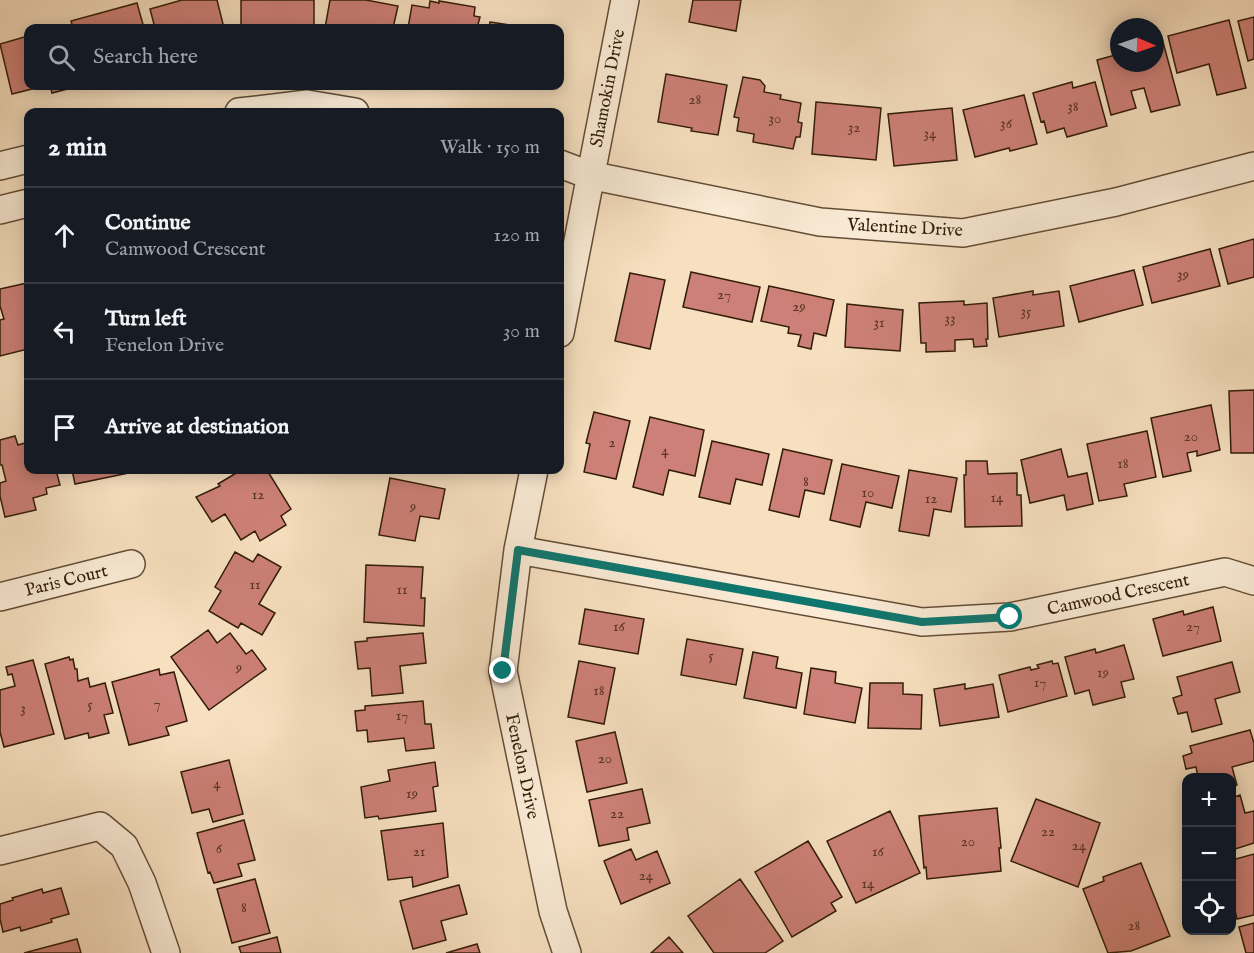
<!DOCTYPE html>
<html lang="en">
<head>
<meta charset="utf-8">
<style>
  :root { --surface:#171b24; --page:#20242c; --text:#f1f3f6; --muted:#9ea1a6; --line:#363941 }
  body { margin:0; font-family:"IM FELL English",serif; background:var(--page); color:var(--text) }
  .controls { position:absolute; right:18px; bottom:18px; display:grid; overflow:hidden; border-radius:12px; box-shadow:0 3px 15px #0003 }
  .controls button { width:54px; height:54px; display:grid; place-items:center; padding:0; border:0; border-bottom:2px solid var(--line); background:var(--surface); color:var(--text); font:30px sans-serif }
  .compass { position:absolute; left:1110px; top:18px; width:54px; height:54px; border-radius:50%; background:var(--surface); box-shadow:0 3px 15px #0003; rotate:92deg }
  .stop { position:absolute; width:18px; height:18px; margin:-14px; border:4px solid #0f766e; border-radius:50%; background:#fff }
  .stop.end { background:#0f766e; border-color:#fff; box-shadow:0 2px 6px #0008 }
  .list { margin:0; padding:0; list-style:none }
  h2 { display:flex; justify-content:space-between; align-items:center; height:78px; margin:0; padding:0 24px; font-size:26px }
  h2 small { font-size:20px; font-weight:400; color:var(--muted) }
  .list li { display:grid; grid-template-columns:39px 1fr auto; gap:18px; align-items:center; box-sizing:border-box; height:96px; padding:0 24px; border-top:2px solid var(--line) }
  .list b { display:block; font-size:22px; white-space:nowrap }
  .list p { margin:0; font-size:20px; white-space:nowrap; color:var(--muted) }
  .list em { font-size:20px; font-style:normal; color:var(--muted) }
  .icon { flex:none; width:33px; height:33px; fill:none; stroke:currentColor; stroke-width:2; stroke-linecap:round; stroke-linejoin:round }
  .map { position:relative; flex:none; width:1254px; height:953px; overflow:hidden }
  .search { position:absolute; background:var(--surface); box-shadow:0 3px 15px #0003; left:24px; top:24px; width:540px; height:66px; display:flex; align-items:center; gap:15px; box-sizing:border-box; padding:0 21px; border-radius:12px; color:var(--muted); font-size:22px }
  .panel { position:absolute; background:var(--surface); box-shadow:0 3px 15px #0003; left:24px; top:108px; width:540px; height:366px; border-radius:12px }
  .map>svg:first-child { display:block }
</style>
</head>
<body>
<div class="map">
<svg width="1254" height="953" viewBox="0 0 1254 953">
  <rect width="100%" height="100%" fill="#f7e0c0"/>
  <filter id="stains"><feTurbulence type="fractalNoise" baseFrequency=".00333" numOctaves="4"/><feColorMatrix values="0 0 0 0 .2 0 0 0 0 .09 0 0 0 0 .02 0 0 0 .5 -.17"/></filter>
  <radialGradient id="worn" r=".72"><stop offset=".6" stop-color="#630" stop-opacity="0"/><stop offset="1" stop-color="#630" stop-opacity=".3"/></radialGradient>
  <path fill="#cd8077" stroke="#321c08" stroke-width="1.5" d="M182,0H217L224,28H155L150,9Z
    M241,0H314V28H241Z
    M330,0H366L398,6L393,28H325Z
    M693,0H741L736,31L689,22Z
    M430,1L439,3V1L475,7L474,16L480,17L477,28H408L412,5L429,8Z
    M137,3L144,28H73L71,21Z
    M1254,17V59L1248,61L1238,21Z
    M1229,20L1246,88L1217,95L1209,64L1177,73L1168,36Z
    M490,22L529,28H489Z
    M28,36V86H35L36,88L12,94L0,44Z
    M1163,42L1180,105L1151,112L1144,88L1131,91L1136,108L1111,115L1097,60L1119,54V63H1155V44Z
    M666,74L727,85L718,135L691,131L692,128L658,122Z
    M743,77L760,80L765,86L764,92L781,95L780,99L801,103L798,122L802,123L800,137H796L793,149L753,142L754,134L737,131L739,118L734,117Z
    M1072,82L1073,88L1095,82L1107,126L1067,137L1064,128L1047,133L1044,121L1041,122L1033,93Z
    M50,86H79L52,93Z
    M1024,95L1037,144L1010,151L1009,148L975,157L963,110Z
    M816,102L881,108L876,160L812,154Z
    M952,108L957,160L894,166L888,114Z
    M1254,239V277L1228,284L1219,249Z
    M1210,249L1220,286L1152,303L1143,267Z
    M1134,270L1143,305L1079,322L1070,286Z
    M691,272L760,287L752,322L683,307Z
    M630,273L665,280L650,349L615,341Z
    M27,283L28,349L0,356V320L4,319L0,306V289Z
    M769,286L834,300L826,336L814,333L811,349L798,346L801,335L788,333L789,327L761,321Z
    M1033,291V295L1059,291L1064,326L999,337L993,298Z
    M964,301V305L987,303L988,339H986L987,346L974,347L973,339L955,340V351L926,352V343H921L919,303Z
    M847,304L903,310L900,351L845,347Z
    M1254,390V453H1231L1229,391Z
    M1211,405L1220,450L1197,456V451L1187,453L1191,471L1163,477L1151,418Z
    M594,412L630,421L616,479L584,472L590,444L586,443Z
    M650,417L704,430L695,476L669,470L663,495L633,487Z
    M1147,431L1156,477L1124,484L1127,496L1099,501L1087,444Z
    M15,436L18,445L28,442V470H56L60,485L46,488L47,494L33,498L36,510L5,517L0,496V483L6,481L2,465H0V440Z
    M712,441L769,454L762,485L736,479L730,504L699,497Z
    M783,449L832,460L824,494L805,490L799,517L769,510Z
    M1061,449L1068,477L1087,473L1093,504L1067,510L1064,495L1030,503L1021,460Z
    M966,461H987L988,474L1017,473V495H1021L1022,526L965,527L964,475H966Z
    M842,464L899,476L892,508L866,502L860,527L830,520Z
    M72,470H128L129,473L75,484Z
    M241,470H267L291,509L281,516L286,525L260,541L255,531L241,540L225,514L212,522L196,497L220,486L218,484Z
    M909,470L957,478L951,512L934,509L929,536L899,531Z
    M390,478L445,489L439,519L420,516L415,541L379,535Z
    M235,552L253,562L258,554L281,567L259,604L275,613L262,635L241,623L238,628L209,611L221,591L215,587Z
    M366,565L423,567L421,598H425L424,626L364,622Z
    M1213,607L1221,641L1163,656L1153,619L1183,611L1184,615Z
    M585,609L644,619L638,654L579,644Z
    M208,630L217,643L230,633L246,654L252,650L266,669L209,710L171,657Z
    M423,633L426,663L400,666L403,693L372,696L370,668L358,669L355,642L367,641V638Z
    M687,639L743,649L736,685L681,675Z
    M1124,645L1134,679L1121,682L1125,697L1093,705L1089,690L1075,694L1065,657L1095,649L1096,653Z
    M753,652L778,657L776,668L802,673L796,708L744,698Z
    M69,657L70,660L73,659L75,669H77L78,681L88,678L90,687L105,683L113,713L104,715L109,733L89,738L88,733L65,739L45,664Z
    M33,660L54,734L4,747L0,732V690L15,686L12,674L8,675L6,667Z
    M579,661L615,668L604,724L568,717Z
    M1052,661L1053,664L1058,663L1067,696L1008,712L999,675L1030,667L1031,670L1039,668L1037,665Z
    M1232,662L1240,692L1215,699L1222,724L1192,732L1187,712L1178,714L1173,698L1182,695L1177,677Z
    M811,668L836,672L835,683L862,688L855,723L804,714Z
    M159,669L160,675L174,672L187,721L166,727L169,735L129,745L112,682Z
    M870,683H903V694L922,695L921,729L868,728Z
    M965,684V689L993,684L999,717L940,726L934,689Z
    M423,701L425,724H431L434,748L406,751L404,738L368,742L367,730L357,731L355,711L365,710V706Z
    M1250,730L1254,743V761L1232,767L1237,785L1232,787V778H1198L1196,767L1186,769L1183,756L1192,753L1190,746Z
    M615,732L627,783L587,792L576,741Z
    M229,760L243,814L213,822L209,809L192,813L181,772Z
    M435,762L438,786L433,787L436,811L379,819L378,816L365,818L361,787L390,781L388,770Z
    M642,789L650,823L627,828L629,840L599,846L589,800Z
    M1240,795L1245,813L1254,811V843L1232,850V798Z
    M1036,799L1100,823L1078,887L1011,861Z
    M997,808L1001,848H999L1001,871L927,879L926,867L924,868L919,816Z
    M890,811L920,873L856,903L827,841Z
    M244,820L255,860L238,864L242,876L214,883L210,872L208,873L197,833Z
    M443,823L448,877L413,887L412,877L388,880L381,831Z
    M808,841L842,897L831,903L836,911L792,937L755,872Z
    M631,849L636,860L657,851L670,883L621,904L604,861Z
    M1254,854V915L1237,919L1232,898V860Z
    M1141,863L1170,936L1131,951L1108,953L1083,889L1104,881L1103,877Z
    M255,879L270,933L232,943L217,889Z
    M740,879L783,941L765,953H714L688,916Z
    M459,885L467,914L441,921L446,940L413,949L400,901Z
    M61,888L69,914L51,919L52,922L21,931L20,927L3,932L0,919V904L13,900L12,898L42,889L43,893Z
    M1254,923V953H1246L1239,927Z
    M277,937L281,953H241L239,947Z
    M669,937L683,953H651Z
    M77,939L81,953H24Z
    M477,944L480,953H446Z"/>
  <g fill="none" stroke-linecap="round" stroke-linejoin="round">
    <defs>
      <path id="minor" d="M239,112L307,104L355,112
        M560,164L589,175L820,222L963,233L1116,202L1254,166
        M0,166L28,159
        M0,210L28,203
        M560,333L625,0
        M534,470L518,550L503,671L553,911L567,953
        M518,550L922,622L1010,617L1225,572L1254,581
        M0,597L131,564
        M0,851L100,826L124,846L142,883L166,953"/>
    </defs>
    <use href="#minor" stroke="#634d36" stroke-width="30"/>
    <use href="#minor" stroke="#faebd6" stroke-width="27"/>
  </g>
  <g fill="none" stroke-linecap="round" stroke-linejoin="round">
    <path stroke="#0f766e" stroke-width="8" d="M503,671L518,550L922,622L1010,617"/>
  </g>
  <g text-anchor="middle" stroke-width="5" stroke-linejoin="round" paint-order="stroke">
    <g font-size="15" fill="#593524">
      <text x="695" y="104">28</text>
      <text x="1073" y="111">38</text>
      <text x="775" y="123">30</text>
      <text x="1006" y="128">36</text>
      <text x="854" y="132">32</text>
      <text x="930" y="138">34</text>
      <text x="1183" y="279">39</text>
      <text x="724" y="299">27</text>
      <text x="799" y="311">29</text>
      <text x="1026" y="316">35</text>
      <text x="950" y="323">33</text>
      <text x="879" y="327">31</text>
      <text x="1191" y="441">20</text>
      <text x="612" y="447">2</text>
      <text x="665" y="455">4</text>
      <text x="1123" y="468">18</text>
      <text x="806" y="486">8</text>
      <text x="868" y="497">10</text>
      <text x="258" y="499">12</text>
      <text x="997" y="502">14</text>
      <text x="931" y="503">12</text>
      <text x="413" y="511">9</text>
      <text x="255" y="589">11</text>
      <text x="402" y="594">11</text>
      <text x="619" y="631">16</text>
      <text x="1193" y="631">27</text>
      <text x="711" y="660">5</text>
      <text x="239" y="672">9</text>
      <text x="1103" y="677">19</text>
      <text x="1040" y="687">17</text>
      <text x="599" y="695">18</text>
      <text x="157" y="708">7</text>
      <text x="90" y="709">5</text>
      <text x="23" y="713">3</text>
      <text x="402" y="720">17</text>
      <text x="605" y="763">20</text>
      <text x="217" y="788">4</text>
      <text x="412" y="798">19</text>
      <text x="617" y="818">22</text>
      <text x="1048" y="836">22</text>
      <text x="968" y="846">20</text>
      <text x="1079" y="850">24</text>
      <text x="219" y="853">6</text>
      <text x="419" y="856">21</text>
      <text x="878" y="856">16</text>
      <text x="646" y="880">24</text>
      <text x="868" y="888">14</text>
      <text x="244" y="912">8</text>
      <text x="1134" y="930">28</text>
    </g>
    <g font-size="18" fill="#321c08" stroke="#faebd6">
      <text transform="translate(607 88) rotate(-79)" y="6">Shamokin Drive</text>
      <text transform="translate(905 227) rotate(3)" y="6">Valentine Drive</text>
      <text transform="translate(66 580) rotate(-14)" y="6">Paris Court</text>
      <text transform="translate(1118 594) rotate(-12)" y="6">Camwood Crescent</text>
      <text transform="translate(523 766) rotate(78)" y="6">Fenelon Drive</text>
    </g>
  </g>
  <rect width="100%" height="100%" filter="url(#stains)"/>
  <rect width="100%" height="100%" fill="url(#worn)"/>
</svg>
<div class="controls">
<button>+</button>
<button>−</button>
<button><svg class="icon" aria-label="locate" viewBox="0 0 24 24"><circle cx="12" cy="12" r="6"/><path d="M12 2v4M12 18v4M2 12h4M18 12h4"/></svg></button>
</div>
<svg class="compass" viewBox="-18 -18 36 36"><path d="M0-13l5 13h-10z" fill="#e53935"/><path d="M0 13l5-13h-10z" fill="#9ea1a6"/></svg>
<div class="stop" style="left:1010px;top:617px"></div>
<div class="stop end" style="left:503px;top:671px"></div>
<div class="search"><svg class="icon" aria-label="search" viewBox="0 0 24 24"><circle cx="10" cy="10" r="6"/><path d="M15 15l6 6"/></svg>Search here</div>
<section class="panel">
<h2>2 min<small>Walk · 150 m</small></h2>
<ul class="list">
<li><svg class="icon" aria-label="ahead" viewBox="0 0 24 24"><path d="M12 20V5M6 11l6-6 6 6"/></svg><div><b>Continue</b><p>Camwood Crescent</p></div><em>120 m</em></li>
<li><svg class="icon" aria-label="left" viewBox="0 0 24 24"><path d="M17 20v-9H6M10 6l-5 5 5 5"/></svg><div><b>Turn left</b><p>Fenelon Drive</p></div><em>30 m</em></li>
<li><svg class="icon" aria-label="arrive" viewBox="0 0 24 24"><path d="M6 21V4h12l-3 4 3 4H6"/></svg><div><b>Arrive at destination</b></div></li>
</ul>
</section>
</div>
</body>
</html>
